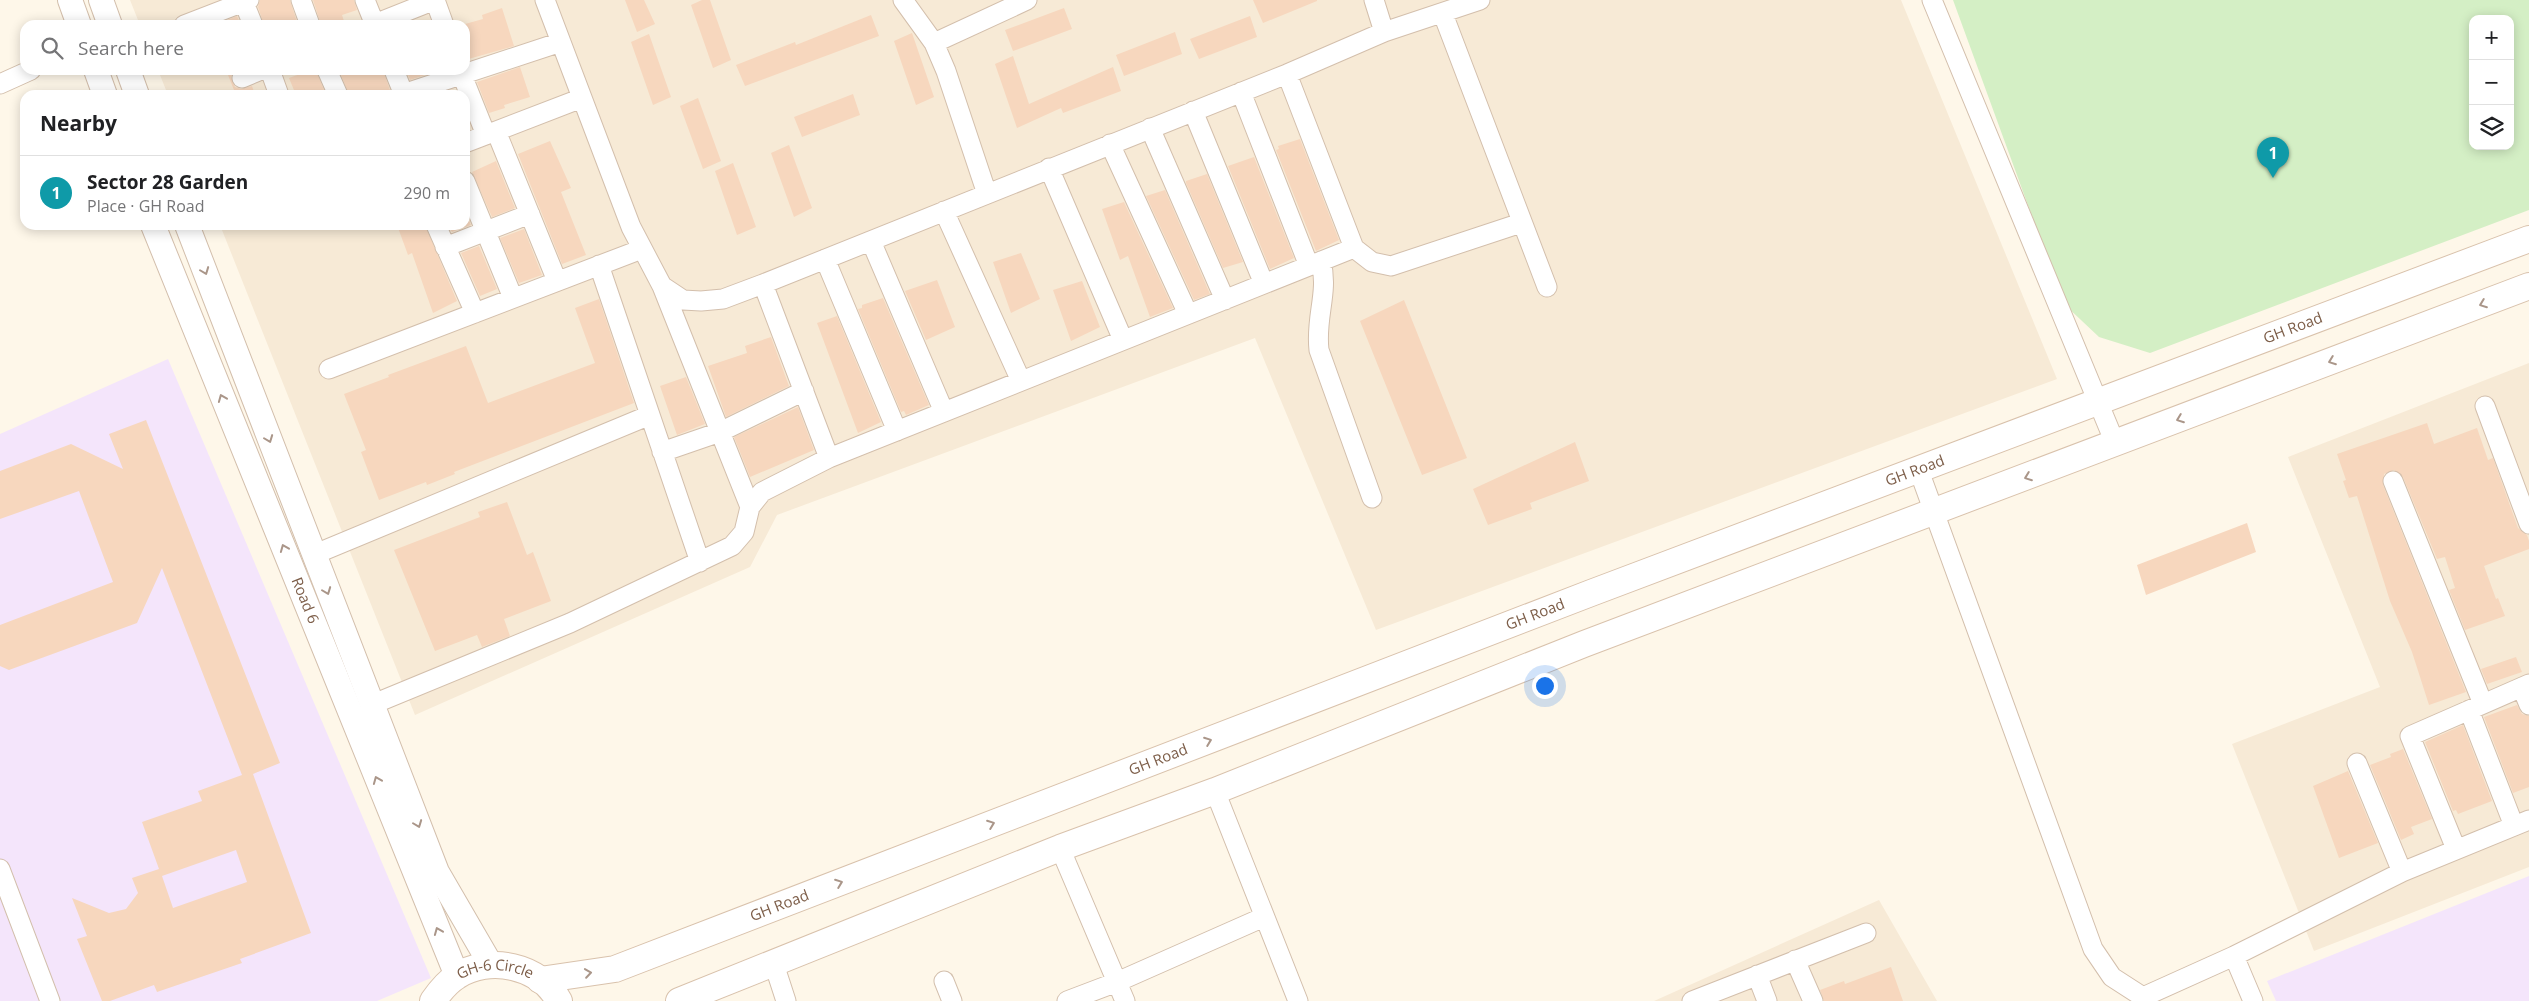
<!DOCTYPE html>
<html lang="en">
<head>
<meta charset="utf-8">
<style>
  :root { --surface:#fff; --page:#f2f2f2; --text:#202124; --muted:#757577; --line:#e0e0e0; --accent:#7f4532 }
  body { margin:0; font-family:"Open Sans",sans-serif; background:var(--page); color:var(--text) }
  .controls { position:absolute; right:15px; top:15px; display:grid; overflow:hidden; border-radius:10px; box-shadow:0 2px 12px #0003 }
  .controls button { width:45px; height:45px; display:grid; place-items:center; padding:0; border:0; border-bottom:1px solid var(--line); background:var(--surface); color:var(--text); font:25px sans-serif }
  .you { position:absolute; left:1544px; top:685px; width:18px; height:18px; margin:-12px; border:4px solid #fff; border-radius:50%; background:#1a73e8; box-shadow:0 0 0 8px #1a73e833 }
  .badge { display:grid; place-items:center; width:32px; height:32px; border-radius:50%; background:var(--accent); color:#fff; font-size:16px; font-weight:700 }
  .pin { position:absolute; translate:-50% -41px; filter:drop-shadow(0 1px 2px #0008) }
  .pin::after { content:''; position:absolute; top:26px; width:18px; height:15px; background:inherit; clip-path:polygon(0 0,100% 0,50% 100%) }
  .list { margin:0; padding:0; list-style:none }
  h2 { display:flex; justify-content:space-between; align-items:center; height:65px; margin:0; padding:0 20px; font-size:21px }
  h2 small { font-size:16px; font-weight:400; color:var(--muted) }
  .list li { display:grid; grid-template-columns:32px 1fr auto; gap:15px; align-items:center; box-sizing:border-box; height:75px; padding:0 20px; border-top:1px solid var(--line) }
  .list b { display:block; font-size:19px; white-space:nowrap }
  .list p { margin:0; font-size:16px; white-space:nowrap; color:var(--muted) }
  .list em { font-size:16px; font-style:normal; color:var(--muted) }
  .icon { flex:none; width:28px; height:28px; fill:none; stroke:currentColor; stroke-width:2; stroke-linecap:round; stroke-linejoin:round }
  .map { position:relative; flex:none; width:2529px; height:1001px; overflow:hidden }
  .search { position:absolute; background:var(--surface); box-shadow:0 2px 12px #0003; left:20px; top:20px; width:450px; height:55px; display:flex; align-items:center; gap:12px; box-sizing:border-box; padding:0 18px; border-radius:15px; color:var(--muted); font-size:19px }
  .panel { position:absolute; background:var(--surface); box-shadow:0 2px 12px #0003; left:20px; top:90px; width:450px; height:140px; border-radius:15px }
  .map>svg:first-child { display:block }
</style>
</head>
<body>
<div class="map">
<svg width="2529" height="1001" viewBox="0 0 2529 1001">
  <rect width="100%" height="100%" fill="#fef7e9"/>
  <path fill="#f7ead6" d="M130,0H1901L2057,379L1376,630L1255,338L777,515L750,567L415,715L220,225H465V95H168L158,70H465V25H140Z
    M2529,363V867L2314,951L2232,744L2380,687L2288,457Z
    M1879,900L1937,1001H1654Z"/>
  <path fill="#f4e5fb" d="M168,359L431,978L377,1001H0V434Z
    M2529,876V1001H2276L2267,981Z"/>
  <path fill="#d4efc5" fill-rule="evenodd" d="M1953,0H2529V210L2150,353L2099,337L2064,304ZM2473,19H2510V146H2473Z"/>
  <path fill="#f7d7be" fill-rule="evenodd" d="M260,0H290L298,25H264L258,7Z
    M313,0H354L357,10L342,15L344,21L333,25H321Z
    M625,0H644L655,24L637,32Z
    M702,0H710L731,60L713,68L691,5Z
    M1253,0H1317V1L1263,23Z
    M502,8L514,46L465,60V24L483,19L482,15Z
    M1064,8L1072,29L1013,51L1005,30Z
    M871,15L879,36L745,86L736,65L795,42L796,45Z
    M237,16L241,25H215Z
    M1250,16L1257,37L1199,59L1190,39Z
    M1175,32L1182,54L1124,76L1116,55Z
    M912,33L934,97L916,105L894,41Z
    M649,34L671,97L653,105L631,42Z
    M1013,56L1029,104L1113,67L1121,91L1063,113L1061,108L1017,128L995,64Z
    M520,67L530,97L504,105L505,108L489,113L477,82Z
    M226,70H234L231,77L235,87L241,89L252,86L255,95H236Z
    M311,70H316L326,95H296L289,78Z
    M339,70H383L390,90L389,95H349Z
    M406,70H433L434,72L410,80Z
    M853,94L860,115L802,137L794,117Z
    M698,98L721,161L703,169L680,106Z
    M1300,139L1339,240L1316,251L1276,150L1279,149L1278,146Z
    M550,141L571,188L561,192L586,255L562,264L518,154Z
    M789,145L812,208L794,217L771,153Z
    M1254,157L1294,258L1270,269L1228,166Z
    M496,161L515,208L492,217L472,172Z
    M733,163L756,227L737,235L715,171Z
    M1207,174L1243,262L1223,268L1186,183V181Z
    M1165,190L1210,294L1194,300L1146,196Z
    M1124,202L1173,308L1150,317L1128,256L1120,260L1102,209Z
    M465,211L471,225L452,232L448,225H465Z
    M397,225H425L457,301L433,313L412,253L408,255Z
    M524,229L542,275L519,283L500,238Z
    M479,246L497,289L480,296L461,253Z
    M1021,253L1040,299L1011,313L993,262Z
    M937,280L955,327L926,340L905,291Z
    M1082,281L1100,327L1071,341L1053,290Z
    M883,298L929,405L906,415L904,411L901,412L858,309L862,308V305Z
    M599,299L634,403L454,472L455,474L427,485L426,482L379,500L361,452L366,450L344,394L389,377L388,375L466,346L488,403L595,363L575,308Z
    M1404,300L1467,458L1422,475L1360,321Z
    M837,316L881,422L858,433L817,323Z
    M771,337L789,386L726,417L708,366L747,353L745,346Z
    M686,377L705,424L677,435L660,386Z
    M798,407L814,450L750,477L734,437Z
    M146,420L280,763L253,774L311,933L240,959L242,963L157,992L154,985L110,1001H102L77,939L87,936L72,898L109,913L126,909L138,893L132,878L159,869L142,822L202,801L198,791L242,775L162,568L137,623L9,670L0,666V625L113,582L79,491L0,519V471L71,444L123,469L109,434ZM236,850L247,882L173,908L162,876Z
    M2427,423L2434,444L2477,428L2488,460L2493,458L2518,528L2527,535L2529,541V549L2484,566L2496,599L2498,598L2505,616L2465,630L2449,590L2455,588L2445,557L2437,559L2403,477L2394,470L2384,474L2383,485L2466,692L2429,705L2412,652L2390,601L2357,496L2349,498L2343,481L2346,480L2337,454Z
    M1575,442L1589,481L1530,503L1532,509L1488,525L1473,489Z
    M507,502L527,555L533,552L551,601L504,619L510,636L482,647L477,635L435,651L394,550L480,517L478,512Z
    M2247,523L2256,552L2146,595L2137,565Z
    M2516,657L2522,672L2487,684L2481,669Z
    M2517,705L2522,714L2529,716V787L2513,793L2484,717Z
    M2463,725L2492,801L2458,814L2456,810L2453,811L2425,742Z
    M2403,749L2432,819L2411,827L2414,834L2401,840L2370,765L2391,757L2390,754Z
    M2348,771L2378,843L2339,858L2313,786Z
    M1891,967L1903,1001H1824L1820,990L1844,981L1845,984Z"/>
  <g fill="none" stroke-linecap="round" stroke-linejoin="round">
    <defs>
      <path id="minor" d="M243,0L253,25
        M301,0L310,25
        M365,0L375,25
        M545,0L631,227L662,286L683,300L701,301L723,299L763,284L1287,74L1384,32L1480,0
        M903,0L934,43L946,71L987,194
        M1374,0L1384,32
        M1932,0L2115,443
        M1443,14L1547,287
        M184,25L249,0
        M372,25L435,0L444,25
        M934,43L1027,0
        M270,70L279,95
        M327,70L338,95
        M394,70L404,95
        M460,70L486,135
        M242,78L261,70
        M0,84L31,70
        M1241,92L1309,266
        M400,95L561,42
        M1193,111L1264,284
        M1150,128L1225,300
        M496,131L557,281
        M465,143L582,98
        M1110,144L1188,314
        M1049,168L1123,340
        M465,181L513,298
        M944,211L1021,381
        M436,225L475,313
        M871,241L944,412
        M445,247L530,214
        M1354,248L1372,262L1391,266L1521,223
        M825,259L897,431
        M1321,261C1329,293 1315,317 1319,350L1372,498
        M599,265L700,562
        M763,284L829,458
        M662,286L750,507
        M329,369L642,249
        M2485,406L2529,524
        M662,452L720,432L804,391
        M1918,468L2093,949L2112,977L2143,997L2234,956L2402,872L2529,820
        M2393,481L2483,704
        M313,555L650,415
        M2522,688L2529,705
        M371,705L570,623L732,546L744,532L750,507L762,492L829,458L1354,248L1287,74
        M2469,710L2514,826
        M2357,763L2402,872
        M1215,791L1298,1001
        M1060,848L1125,1001
        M2456,849L2410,736L2529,684
        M0,869L50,1001
        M2234,956L2253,1001
        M1795,960L1813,1001
        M773,961L786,1001
        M1757,975L1767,1001
        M944,981L952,1001
        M1067,1001L1117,982L1264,917
        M1692,1001L1866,933"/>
      <g id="tertiary">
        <path d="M70,0L79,25"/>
        <path d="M101,0L110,25"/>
        <path d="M96,70L105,95"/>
        <path d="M128,70L137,95"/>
        <path id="s1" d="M153,225L457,976"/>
        <path d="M187,225L437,872L491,965"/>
      </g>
      <g id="secondary">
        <path id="s2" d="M540,980L615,969L1591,593L2529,239"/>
        <path id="s3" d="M433,1001C440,991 447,982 457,976C489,955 540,965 559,1001"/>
        <path d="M679,1001L1060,848L1215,791L1584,644L2529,286"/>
      </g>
    </defs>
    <use href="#minor" stroke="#d3bfac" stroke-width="21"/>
    <use href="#tertiary" stroke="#d3bfac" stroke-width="26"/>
    <use href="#secondary" stroke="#d9c2ac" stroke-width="28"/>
    <use href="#minor" stroke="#fff" stroke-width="19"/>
    <use href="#tertiary" stroke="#fff" stroke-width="24"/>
    <use href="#secondary" stroke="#fff" stroke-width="26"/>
  </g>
  <defs><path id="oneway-chevron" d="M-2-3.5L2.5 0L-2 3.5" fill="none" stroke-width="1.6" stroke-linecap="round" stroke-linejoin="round" transform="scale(1.25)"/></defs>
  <g stroke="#aa9689">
    <use href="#oneway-chevron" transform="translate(205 271) rotate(69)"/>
    <use href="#oneway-chevron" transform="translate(2483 304) rotate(159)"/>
    <use href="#oneway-chevron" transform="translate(2332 361) rotate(159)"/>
    <use href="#oneway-chevron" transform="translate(222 398) rotate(-112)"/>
    <use href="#oneway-chevron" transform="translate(2180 419) rotate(159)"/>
    <use href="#oneway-chevron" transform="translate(269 439) rotate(69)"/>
    <use href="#oneway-chevron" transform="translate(2028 477) rotate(159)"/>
    <use href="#oneway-chevron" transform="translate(284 548) rotate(-112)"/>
    <use href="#oneway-chevron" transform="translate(327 591) rotate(69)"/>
    <use href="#oneway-chevron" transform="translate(1208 741) rotate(-21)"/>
    <use href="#oneway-chevron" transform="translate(377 780) rotate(-112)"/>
    <use href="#oneway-chevron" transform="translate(418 824) rotate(69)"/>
    <use href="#oneway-chevron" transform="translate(991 824) rotate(-21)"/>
    <use href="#oneway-chevron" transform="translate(839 883) rotate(-21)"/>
    <use href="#oneway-chevron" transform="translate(438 931) rotate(-112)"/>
    <use href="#oneway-chevron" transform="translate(588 973) rotate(-8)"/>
  </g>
  <g text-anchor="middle" stroke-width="4.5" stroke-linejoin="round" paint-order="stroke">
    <g font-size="15" fill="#7d5e49" stroke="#fffaf1">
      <text dy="5" stroke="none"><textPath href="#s2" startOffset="1872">GH Road</textPath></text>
      <text dy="5" stroke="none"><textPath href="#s2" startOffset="1468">GH Road</textPath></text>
      <text dy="5" stroke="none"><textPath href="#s1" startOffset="405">Road 6</textPath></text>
      <text dy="5" stroke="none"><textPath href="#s2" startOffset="1062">GH Road</textPath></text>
      <text dy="5" stroke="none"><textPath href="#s2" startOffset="658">GH Road</textPath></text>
      <text dy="5" stroke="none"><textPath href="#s2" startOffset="252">GH Road</textPath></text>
      <text dy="5" stroke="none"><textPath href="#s3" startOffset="75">GH-6 Circle</textPath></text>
    </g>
  </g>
</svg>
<div class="controls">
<button>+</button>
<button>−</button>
<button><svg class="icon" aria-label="layers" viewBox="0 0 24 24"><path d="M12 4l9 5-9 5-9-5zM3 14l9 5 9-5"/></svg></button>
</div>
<div class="you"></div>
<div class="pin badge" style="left:2273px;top:178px;background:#0f9aa8">1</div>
<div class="search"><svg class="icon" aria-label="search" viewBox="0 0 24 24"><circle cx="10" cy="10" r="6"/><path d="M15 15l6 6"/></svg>Search here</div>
<section class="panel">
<h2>Nearby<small></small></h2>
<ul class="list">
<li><span class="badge" style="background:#0f9aa8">1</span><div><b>Sector 28 Garden</b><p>Place · GH Road</p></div><em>290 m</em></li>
</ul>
</section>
</div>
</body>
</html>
